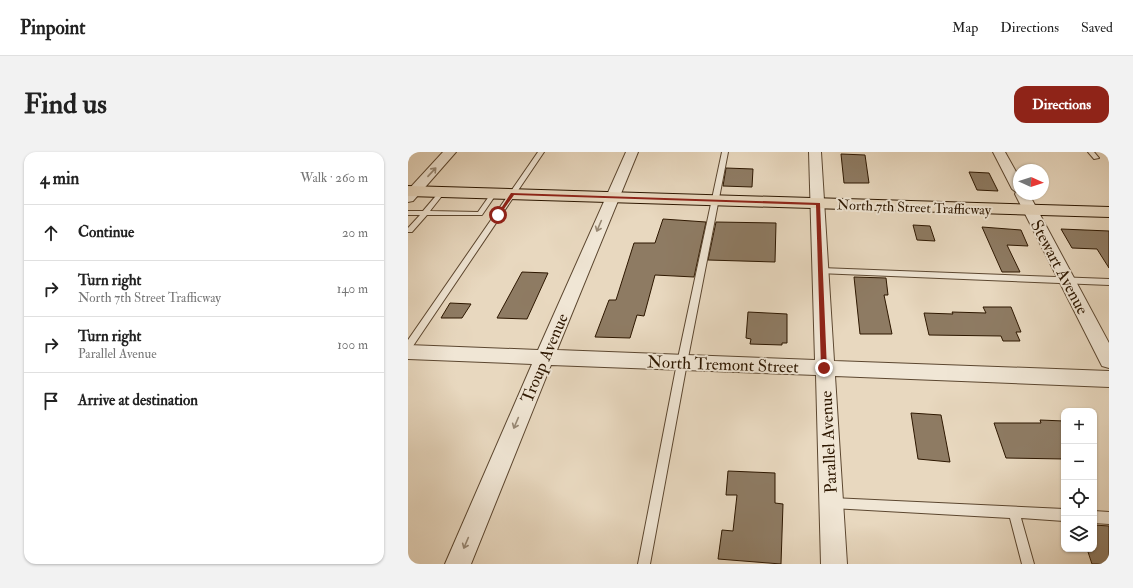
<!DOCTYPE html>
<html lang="en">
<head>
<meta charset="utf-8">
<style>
  :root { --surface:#fff; --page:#f2f2f2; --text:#222; --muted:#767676; --line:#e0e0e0; --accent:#8f2418 }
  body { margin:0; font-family:"IM FELL Double Pica",serif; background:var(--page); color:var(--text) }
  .controls { position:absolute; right:12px; bottom:12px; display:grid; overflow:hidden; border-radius:8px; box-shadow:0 1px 3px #0004 }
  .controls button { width:36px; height:36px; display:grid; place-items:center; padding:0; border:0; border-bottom:1px solid var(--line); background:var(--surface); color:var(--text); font:20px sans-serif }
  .compass { position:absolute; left:605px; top:12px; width:36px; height:36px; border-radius:50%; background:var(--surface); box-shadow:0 1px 3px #0004; rotate:93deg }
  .stop { position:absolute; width:12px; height:12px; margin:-9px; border:3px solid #8f2418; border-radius:50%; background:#fff }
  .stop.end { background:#8f2418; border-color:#fff; box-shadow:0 1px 4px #0008 }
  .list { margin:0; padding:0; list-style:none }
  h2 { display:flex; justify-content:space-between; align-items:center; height:52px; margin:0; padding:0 16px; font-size:17px }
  h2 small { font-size:13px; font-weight:400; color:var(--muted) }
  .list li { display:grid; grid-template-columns:26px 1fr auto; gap:12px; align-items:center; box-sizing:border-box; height:56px; padding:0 16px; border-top:1px solid var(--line) }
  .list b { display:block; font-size:15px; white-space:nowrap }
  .list p { margin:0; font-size:13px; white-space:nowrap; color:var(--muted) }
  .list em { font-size:13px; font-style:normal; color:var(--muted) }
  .icon { flex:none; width:22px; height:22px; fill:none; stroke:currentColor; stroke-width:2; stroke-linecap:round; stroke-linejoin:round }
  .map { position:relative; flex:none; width:701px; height:412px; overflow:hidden; border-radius:12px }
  header { display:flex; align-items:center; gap:24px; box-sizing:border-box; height:56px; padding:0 20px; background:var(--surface); border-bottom:1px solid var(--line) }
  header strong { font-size:19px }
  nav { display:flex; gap:22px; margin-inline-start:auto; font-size:14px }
  .intro { display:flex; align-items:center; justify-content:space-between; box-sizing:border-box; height:96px; padding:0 24px }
  h1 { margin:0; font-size:28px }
  .button { padding:10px 18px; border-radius:12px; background:var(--accent); color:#fff; font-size:14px; font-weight:700 }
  main { display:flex; gap:24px; padding:0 24px }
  aside { flex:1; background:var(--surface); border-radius:12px; box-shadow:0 1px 3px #0004 }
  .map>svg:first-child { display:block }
</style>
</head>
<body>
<header>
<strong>Pinpoint</strong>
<nav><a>Map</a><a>Directions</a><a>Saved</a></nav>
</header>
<div class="intro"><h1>Find us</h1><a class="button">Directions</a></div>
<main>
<aside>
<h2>4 min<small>Walk · 260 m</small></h2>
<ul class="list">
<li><svg class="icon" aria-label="ahead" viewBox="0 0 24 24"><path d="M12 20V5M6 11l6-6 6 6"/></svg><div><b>Continue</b></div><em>20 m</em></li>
<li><svg class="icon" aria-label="right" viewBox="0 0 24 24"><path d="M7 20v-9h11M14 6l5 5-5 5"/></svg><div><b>Turn right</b><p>North 7th Street Trafficway</p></div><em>140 m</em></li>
<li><svg class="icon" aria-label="right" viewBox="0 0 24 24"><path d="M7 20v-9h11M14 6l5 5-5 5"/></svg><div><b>Turn right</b><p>Parallel Avenue</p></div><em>100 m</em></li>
<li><svg class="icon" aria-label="arrive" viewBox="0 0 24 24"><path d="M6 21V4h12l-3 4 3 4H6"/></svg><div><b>Arrive at destination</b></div></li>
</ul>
</aside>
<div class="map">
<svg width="701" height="412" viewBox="0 0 701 412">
  <rect width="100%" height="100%" fill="#e8d8bf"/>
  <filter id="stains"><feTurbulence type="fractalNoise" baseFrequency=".005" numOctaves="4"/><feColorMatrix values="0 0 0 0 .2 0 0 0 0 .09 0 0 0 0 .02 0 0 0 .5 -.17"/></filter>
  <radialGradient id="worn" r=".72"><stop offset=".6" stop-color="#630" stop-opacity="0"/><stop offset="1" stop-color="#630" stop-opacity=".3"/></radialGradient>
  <path fill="#8e7b63" stroke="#2d1700" d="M433,2L457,3L461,31H436Z
    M318,16L345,17L344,35L315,34Z
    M561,20L581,21L590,39L569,38Z
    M255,67L298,70L286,125L247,123L236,164L229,163L222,186L187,185L201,148H208L226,91H247Z
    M308,70L368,71L367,110L300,108Z
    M505,73L522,74L527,89L509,88Z
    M574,75L613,78L620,94L599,93L612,120H594Z
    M653,77L701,79V116L689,97L664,96Z
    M114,120L140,121L119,167L89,166Z
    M446,125L478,126L480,143H476L484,182H452Z
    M42,151L63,152L54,166H33Z
    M575,155H603L613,180H608L612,189H595L593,184L521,183L516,161L545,162L544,160L578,161Z
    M340,160L379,162V191H374V193L342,192L343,187L338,186Z
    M503,261L533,263L542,310L510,307Z
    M632,268L656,269V307L598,306L586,271H633Z
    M320,319L367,321V351L375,352L373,412L310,407L314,378L325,379L329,343H318Z
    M686,373L701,374V412H684L679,397H686Z"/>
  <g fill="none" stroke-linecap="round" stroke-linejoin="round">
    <defs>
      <path id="service" d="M130,0H136L3,197L0,198V188Z
        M314,0H320L279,211L242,412H230L269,211Z
        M680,0H686L691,6L686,7Z
        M34,38L37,40L22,59L70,60L84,40L89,41L74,63H19L4,80H0V76L12,63H0V59H15L32,39Z
        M413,116L701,127V133L410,121L409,119Z
        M424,346L656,357V369L613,366L626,412H614L602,366L424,356L420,355L418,351L420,347Z
        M686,359L701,360V372L686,371Z"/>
      <path id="minor" d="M35,0H48L5,49L0,50V38Z
        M218,0H230L149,198L407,208L401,0H413L426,209L701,219V235L427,224L439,412H413L408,223L143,213L63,412H37L124,212L0,207V193L130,198Z
        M585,0H597L611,25V42H621L701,191V216L694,214L607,42L608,40L604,37Z"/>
      <path id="primary" d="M0,34L701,55V65L0,44Z"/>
    </defs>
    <use href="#service" stroke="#5c4730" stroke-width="2"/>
    <use href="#minor" stroke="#5c4730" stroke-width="2"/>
    <use href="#primary" stroke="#2d1700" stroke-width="2"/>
    <use href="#service" fill="#f0e6d5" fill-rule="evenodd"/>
    <use href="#minor" fill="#f0e6d5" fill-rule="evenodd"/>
    <use href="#primary" fill="#e8d8bf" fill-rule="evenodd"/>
  </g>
  <defs><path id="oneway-shaft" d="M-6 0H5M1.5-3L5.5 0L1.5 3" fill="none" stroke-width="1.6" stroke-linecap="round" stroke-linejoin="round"/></defs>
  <g stroke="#988975">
    <use href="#oneway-shaft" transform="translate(24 20) rotate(-47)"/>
    <use href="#oneway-shaft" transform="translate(191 74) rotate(113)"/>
    <use href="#oneway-shaft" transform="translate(108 271) rotate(113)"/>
    <use href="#oneway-shaft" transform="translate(58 391) rotate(113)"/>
  </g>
  <path fill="#8f2418" d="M103,41L412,51L419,218L416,219L413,216L408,53L106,43L91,64H88Z"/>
  <g text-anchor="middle" stroke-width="4" stroke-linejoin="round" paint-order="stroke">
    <g font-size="14" fill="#2d1700" stroke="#f0e6d5">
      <text transform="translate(506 55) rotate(2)" y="5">North 7th Street Trafficway</text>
    </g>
    <g font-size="17" fill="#2d1700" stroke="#f0e6d5">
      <text transform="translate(652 115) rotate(62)" y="6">Stewart Avenue</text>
      <text transform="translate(136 206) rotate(-67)" y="6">Troup Avenue</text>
      <text transform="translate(315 212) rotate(2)" y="6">North Tremont Street</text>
      <text transform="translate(420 290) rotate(-93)" y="6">Parallel Avenue</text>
    </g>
  </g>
  <rect width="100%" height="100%" filter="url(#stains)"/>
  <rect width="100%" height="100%" fill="url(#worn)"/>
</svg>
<div class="controls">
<button>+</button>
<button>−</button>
<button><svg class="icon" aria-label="locate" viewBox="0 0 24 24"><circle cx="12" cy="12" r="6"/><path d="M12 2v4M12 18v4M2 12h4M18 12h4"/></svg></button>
<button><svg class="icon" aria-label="layers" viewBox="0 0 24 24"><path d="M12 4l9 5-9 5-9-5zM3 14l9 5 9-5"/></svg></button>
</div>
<svg class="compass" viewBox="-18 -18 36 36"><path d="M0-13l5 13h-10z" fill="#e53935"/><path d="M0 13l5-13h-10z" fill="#767676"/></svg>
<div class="stop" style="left:90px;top:63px"></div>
<div class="stop end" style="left:416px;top:216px"></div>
</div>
</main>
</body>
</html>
